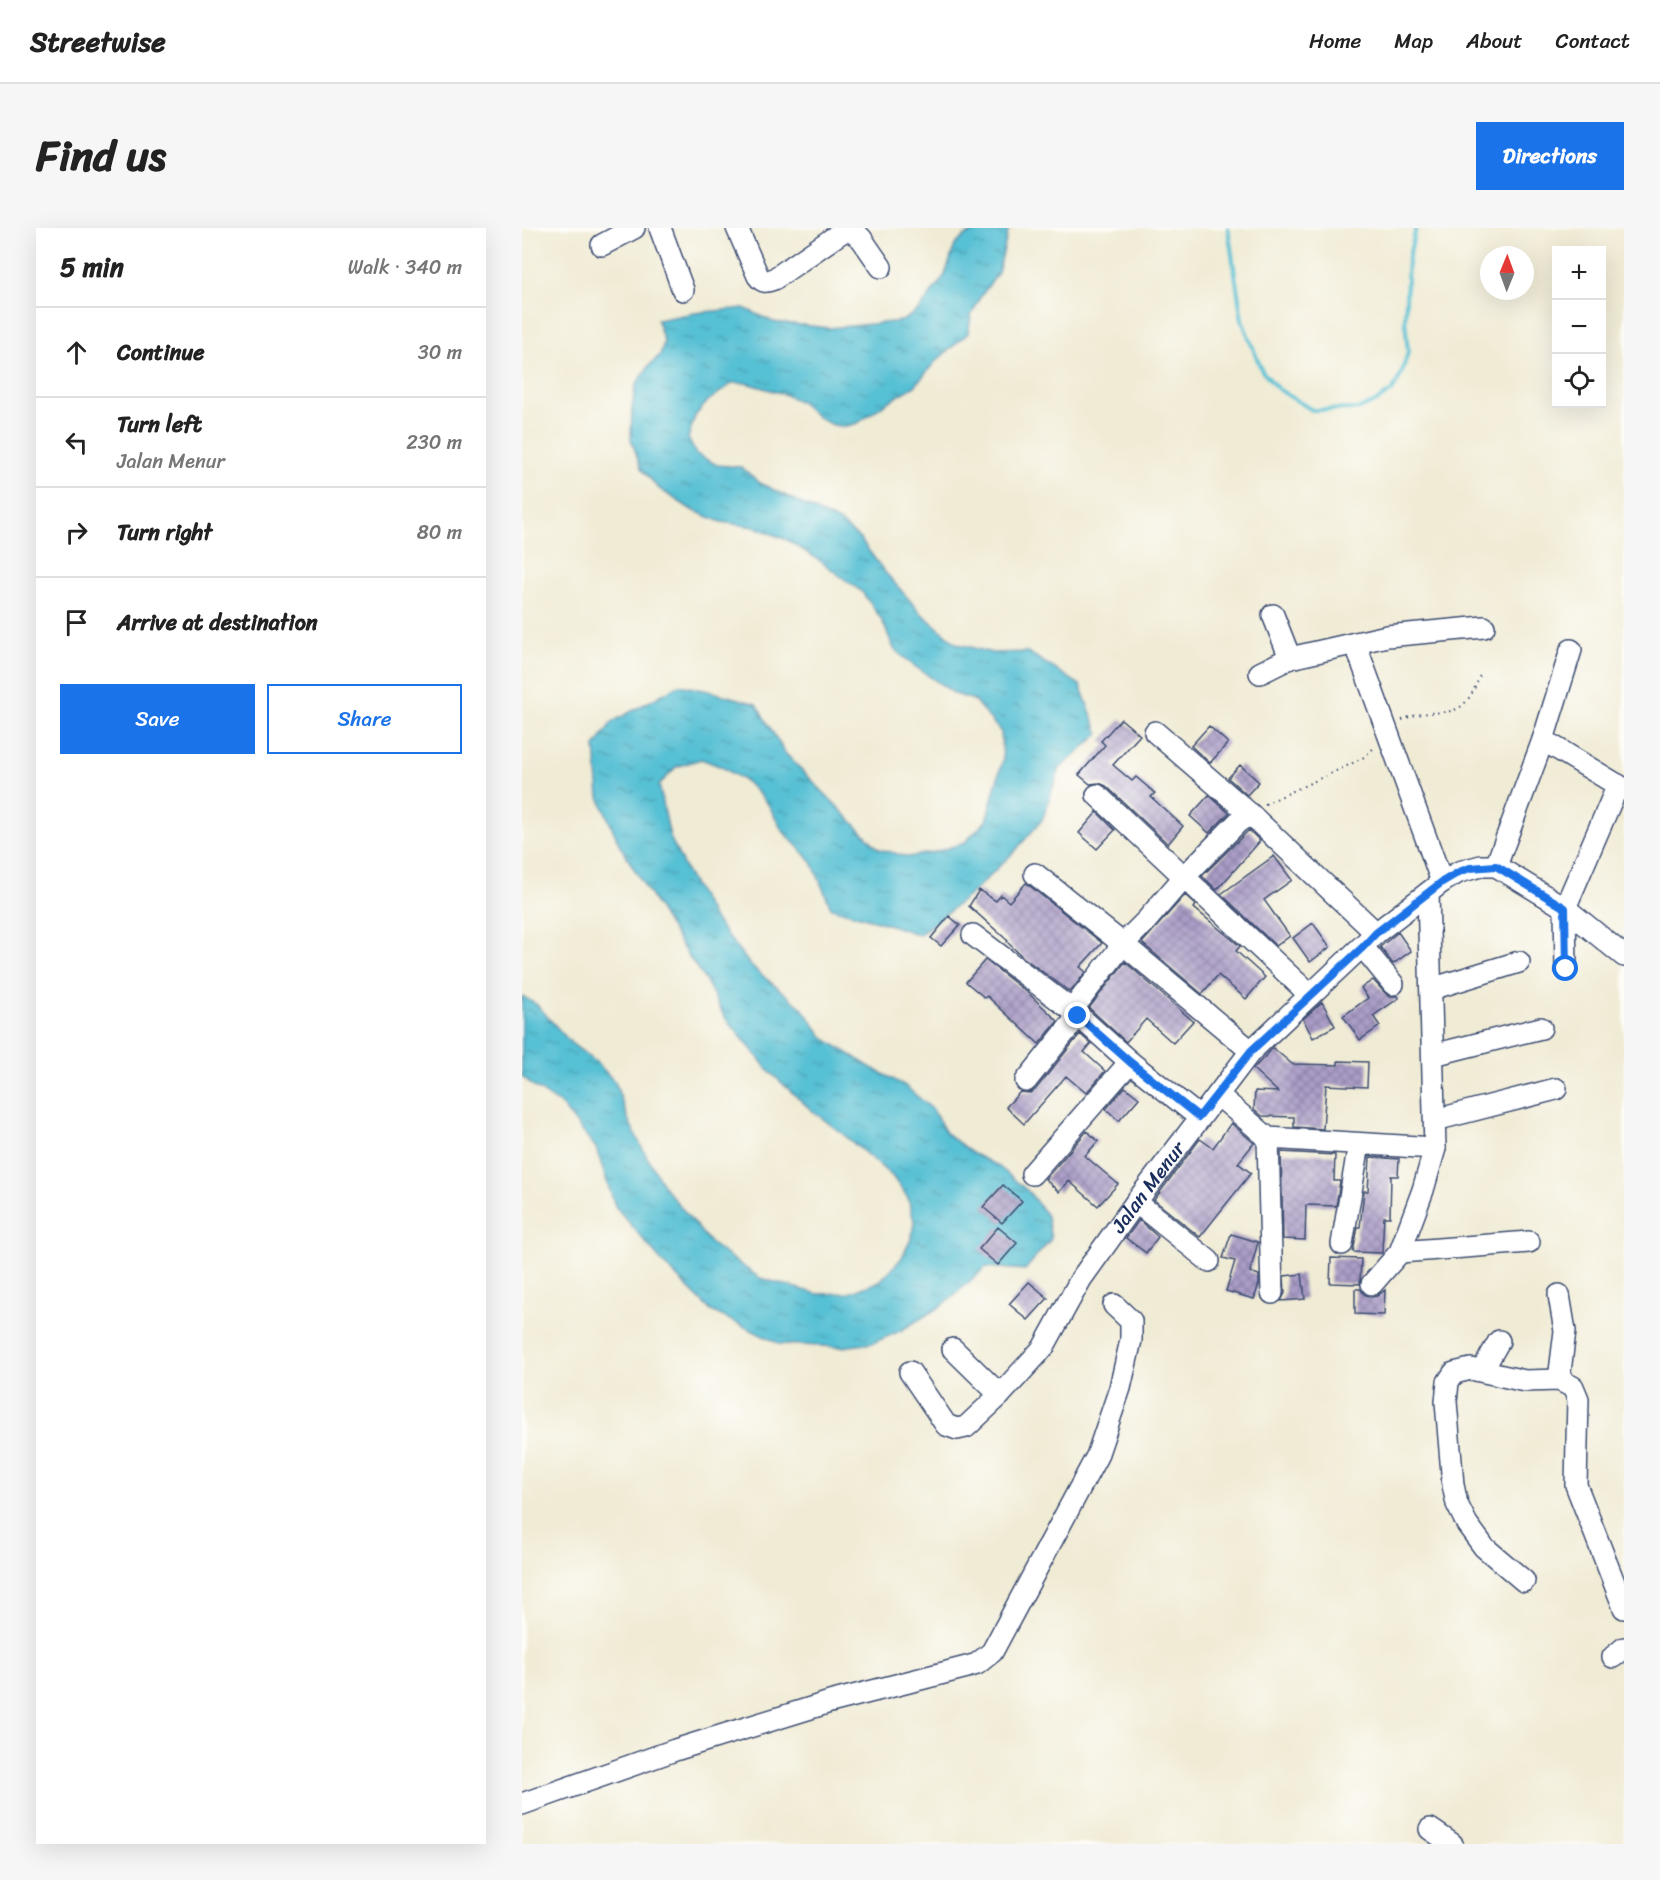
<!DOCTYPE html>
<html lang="en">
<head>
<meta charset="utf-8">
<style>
  :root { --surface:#fff; --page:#f6f6f6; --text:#222; --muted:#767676; --line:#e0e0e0; --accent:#1a73e8 }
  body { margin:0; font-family:Sriracha,sans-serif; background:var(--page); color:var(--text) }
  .controls { position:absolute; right:18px; top:18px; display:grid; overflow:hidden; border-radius:0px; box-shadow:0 6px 24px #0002 }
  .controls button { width:54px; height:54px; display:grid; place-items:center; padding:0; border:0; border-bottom:2px solid var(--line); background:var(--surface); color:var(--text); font:30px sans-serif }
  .compass { position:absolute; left:958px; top:18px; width:54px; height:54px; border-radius:50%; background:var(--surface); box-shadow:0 6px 24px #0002; rotate:1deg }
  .stop { position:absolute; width:18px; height:18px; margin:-14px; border:4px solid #1a73e8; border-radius:50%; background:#fff }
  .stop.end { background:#1a73e8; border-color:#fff; box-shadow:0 2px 6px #0008 }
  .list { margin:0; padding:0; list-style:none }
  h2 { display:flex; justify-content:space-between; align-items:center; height:78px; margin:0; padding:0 24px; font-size:26px }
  h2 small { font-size:20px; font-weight:400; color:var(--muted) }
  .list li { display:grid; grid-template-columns:39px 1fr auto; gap:18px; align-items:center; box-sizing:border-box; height:90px; padding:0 24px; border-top:2px solid var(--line) }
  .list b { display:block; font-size:22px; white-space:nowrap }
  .list p { margin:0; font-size:20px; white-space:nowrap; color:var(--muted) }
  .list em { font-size:20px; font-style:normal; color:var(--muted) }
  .actions { display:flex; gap:12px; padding:18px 24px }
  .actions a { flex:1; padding:14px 0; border:2px solid var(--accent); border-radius:0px; text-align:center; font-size:21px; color:var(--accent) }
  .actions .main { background:var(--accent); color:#fff }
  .icon { flex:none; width:33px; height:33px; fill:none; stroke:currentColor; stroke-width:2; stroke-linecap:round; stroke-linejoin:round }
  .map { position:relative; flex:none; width:1102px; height:1616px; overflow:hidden; border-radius:0px }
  header { display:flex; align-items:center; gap:36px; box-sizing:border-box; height:84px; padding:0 30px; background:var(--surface); border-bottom:2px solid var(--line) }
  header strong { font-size:28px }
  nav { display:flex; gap:33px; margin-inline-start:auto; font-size:21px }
  .intro { display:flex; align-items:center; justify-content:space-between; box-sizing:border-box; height:144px; padding:0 36px }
  h1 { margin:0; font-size:42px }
  .button { padding:15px 27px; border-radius:0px; background:var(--accent); color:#fff; font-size:21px; font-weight:700 }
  main { display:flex; gap:36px; padding:0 36px }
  aside { flex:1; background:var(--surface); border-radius:0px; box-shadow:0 6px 24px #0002 }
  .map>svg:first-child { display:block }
</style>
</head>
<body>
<header>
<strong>Streetwise</strong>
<nav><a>Home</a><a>Map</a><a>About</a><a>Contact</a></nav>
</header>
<div class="intro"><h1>Find us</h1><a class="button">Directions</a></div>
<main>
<aside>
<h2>5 min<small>Walk · 340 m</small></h2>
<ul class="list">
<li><svg class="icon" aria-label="ahead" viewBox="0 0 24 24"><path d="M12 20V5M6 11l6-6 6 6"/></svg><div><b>Continue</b></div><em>30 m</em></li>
<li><svg class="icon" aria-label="left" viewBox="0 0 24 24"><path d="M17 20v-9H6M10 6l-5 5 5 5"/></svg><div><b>Turn left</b><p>Jalan Menur</p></div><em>230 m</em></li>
<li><svg class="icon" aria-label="right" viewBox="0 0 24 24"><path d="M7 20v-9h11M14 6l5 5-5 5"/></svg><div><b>Turn right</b></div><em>80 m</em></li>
<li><svg class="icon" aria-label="arrive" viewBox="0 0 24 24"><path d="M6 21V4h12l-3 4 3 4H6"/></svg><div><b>Arrive at destination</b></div></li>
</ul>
<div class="actions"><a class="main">Save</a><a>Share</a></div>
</aside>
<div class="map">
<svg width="1102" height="1616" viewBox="0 0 1102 1616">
  <defs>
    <pattern id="water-ripples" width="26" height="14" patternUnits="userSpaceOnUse" patternTransform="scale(1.5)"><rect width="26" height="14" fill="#57c0d4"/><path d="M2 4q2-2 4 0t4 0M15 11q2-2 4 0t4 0" fill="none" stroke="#479caf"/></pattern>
    <pattern id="building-cross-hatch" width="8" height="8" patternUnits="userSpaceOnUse" patternTransform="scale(1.5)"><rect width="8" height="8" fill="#ab9dc7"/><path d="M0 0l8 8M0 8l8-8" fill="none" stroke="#8a80a5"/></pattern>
  </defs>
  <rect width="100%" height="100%" fill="#fdfcf7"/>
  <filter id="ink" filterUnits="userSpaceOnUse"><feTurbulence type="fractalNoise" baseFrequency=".0167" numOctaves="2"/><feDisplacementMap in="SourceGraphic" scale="12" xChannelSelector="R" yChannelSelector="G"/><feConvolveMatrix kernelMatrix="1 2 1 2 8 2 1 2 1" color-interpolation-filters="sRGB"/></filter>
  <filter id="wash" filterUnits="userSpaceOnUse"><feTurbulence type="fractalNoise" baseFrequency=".008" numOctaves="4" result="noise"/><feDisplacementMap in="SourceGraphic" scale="24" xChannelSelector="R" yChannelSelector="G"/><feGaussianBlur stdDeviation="1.35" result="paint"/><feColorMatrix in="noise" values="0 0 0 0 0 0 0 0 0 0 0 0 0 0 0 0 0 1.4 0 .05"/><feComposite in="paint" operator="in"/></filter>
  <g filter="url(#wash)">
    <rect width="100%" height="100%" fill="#f0ebd4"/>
    <path fill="url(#water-ripples)" stroke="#397899" stroke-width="1.5" d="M460,0H487L476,45L459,68L449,88L446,105L413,134L393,158L364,175L336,195L321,199L308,196L294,188L280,175L262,166L224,155H211L186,173L173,188L166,210L174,226L195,237L219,239L238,255L319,295L338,311L362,343L399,385L434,415L470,425L506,424L558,457L577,506L537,541L520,592L493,623L450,665L397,707L369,697L309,680L290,634L260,602L246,576L225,554L200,539L179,531L154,539L137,557L148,609L166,647L192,691L230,739L279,779L303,811L348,839L382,857L410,881L424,905L450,925L477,939L507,964L525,988L529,1011L503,1042L464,1039L421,1077L380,1102L351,1115L320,1119L258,1116L189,1083L141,1035L93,978L74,920L39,877L10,857L0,848V768L14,776L49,815L74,834L93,854L106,891L120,920L143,960L189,1016L238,1050L296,1066L327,1065L358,1053L379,1031L390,1009L392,993L386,970L370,948L322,907L288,881L248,844L202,788L185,755L159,717L98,618L77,569L73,519L90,494L157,457L187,463L234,476L263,525L357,621L387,629L413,624L442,615L464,593L481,531L479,504L452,472L433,466L391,437L372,421L360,392L340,364L294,330L265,312L233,299L199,294L170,282L136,260L119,240L109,211L110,180L114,157L126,139L138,127L142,114L135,92L172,85L222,80L251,94L308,100L380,93L397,82L423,47L433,17L443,8Z"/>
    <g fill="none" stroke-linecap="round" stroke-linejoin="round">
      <path stroke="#57c0d4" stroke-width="4" d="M706,0L720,92L740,143L756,161L790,182L837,181L853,174L870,163L879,147L886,124L883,92L886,32L894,0"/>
    </g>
    <g id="blocks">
      <path fill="url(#building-cross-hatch)" d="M599,491L618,507L591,537L610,553L614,549L633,565L629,569L661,598L646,616L584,558L577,555L568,556L557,547L583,517L579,513Z
        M687,498L706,515L688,535L669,518Z
        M718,537L737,554L725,567L706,550Z
        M687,567L707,585L687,605L668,588Z
        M575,584L593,602L575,621L557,605Z
        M727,602L738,613L695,662L680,648Z
        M752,628L770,652L742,672L768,708L754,718L699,666Z
        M504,655L580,715L558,739L564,744L548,764L502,730L485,714L486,713L447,678L457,662L474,673L479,667L487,674Z
        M663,667L674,677L672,680L718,718L714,723L743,749L724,771L696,747L680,766L620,715Z
        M427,688L438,697L419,718L409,710Z
        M791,695L808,719L788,734L771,710Z
        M876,704L889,723L871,736L858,719Z
        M463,732L505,764L536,793L517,816L465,768L463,770L444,754Z
        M603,734L671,793L651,815L624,791L604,814L567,780Z
        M851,752L866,768H876L877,770L851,788L858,798L838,812L821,788L846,770L839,760Z
        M800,774L813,798L791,810L781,791Z
        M558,806L569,816L562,824L583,843L564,865L544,848L502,896L484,879L498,864L508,865L514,861Z
        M751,820L770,836L816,837V833L846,834L845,859L804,857L801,901L772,899V889L740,888L732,881L733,863L756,864L731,841Z
        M603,859L617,870L597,893L584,881Z
        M709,895L732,915L716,935L729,945L678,1009L632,972L678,911L691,920Z
        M565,903L576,913L563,928L596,956L576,978L547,953L537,964L523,951Z
        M759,924L813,927L812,953H818L814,978L784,977L783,1012L761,1011Z
        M848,929L877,931L876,948H869L868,989H862L860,1025L831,1024L836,999H838L842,963H846Z
        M481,957L500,973L480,995L461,979Z
        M617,992L636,1009L624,1025L604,1010Z
        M476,999L495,1015L476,1037L457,1021Z
        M709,1006L736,1014L728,1044L737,1047V1056L732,1071L704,1063L713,1033L701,1030Z
        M809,1030L839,1031L838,1056L808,1055Z
        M780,1046L783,1071L759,1073L763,1065L762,1048Z
        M507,1054L526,1070L506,1092L487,1076Z
        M833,1061H839L842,1066L848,1069L855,1068L863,1062L862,1087L833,1086Z"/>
    </g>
  </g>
  <g filter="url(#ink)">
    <use href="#blocks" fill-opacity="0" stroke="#3b4b70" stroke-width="1.5"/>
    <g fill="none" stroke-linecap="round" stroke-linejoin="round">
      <defs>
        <g id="minor">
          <path d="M138,0L161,62"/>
          <path d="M215,0L236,48C241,55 244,54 252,51L320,4L327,2L339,10L359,39"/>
          <path d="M80,17L112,0"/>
          <path d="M751,387L768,430"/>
          <path d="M833,415L920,654"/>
          <path d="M738,445L768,430L865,408L962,399"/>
          <path d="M633,504L728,586L854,705"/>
          <path d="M1021,512L1102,561"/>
          <path d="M575,567L788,767"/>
          <path d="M974,638L1021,512L1049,422"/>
          <path d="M513,646L601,716L729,823"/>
          <path d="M451,707L550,782L608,834L677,889"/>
          <path d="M841,719L871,756"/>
          <path d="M1044,741L1043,680L1096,557"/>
          <path d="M909,761L997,734"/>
          <path d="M550,782L601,716L624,693L662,649L716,594L728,586"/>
          <path d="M911,827L1019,800"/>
          <path d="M504,853L556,788"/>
          <path d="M696,867L746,910L913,920"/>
          <path d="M913,892L1034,861"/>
          <path d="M746,910L750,1065"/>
          <path d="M510,946L608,834"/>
          <path d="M614,974L687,1033"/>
          <path d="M820,1016L837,916"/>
          <path d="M878,1024L1007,1014"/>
          <path d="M850,1056L878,1024L901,962L913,920L906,665"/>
          <path d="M431,1121L478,1167"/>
          <path d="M960,1143L977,1113"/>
          <path id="s1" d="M388,1144L424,1197L435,1201L444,1199L478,1167L521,1120L559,1051L614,974L729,823L854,705L920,654L937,644L959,638H974L1043,680L1102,728"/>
          <path d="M1037,1152L1043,1103L1037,1067"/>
          <path d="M1002,1353L962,1319L945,1296L935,1276L931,1257L924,1174L926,1154L932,1145L949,1141L1003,1153L1037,1152L1051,1159L1056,1171L1054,1257L1102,1380"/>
          <path d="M1091,1429L1102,1420"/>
          <path d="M0,1576L153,1522L308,1474L445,1439L455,1436L470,1424L575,1228L598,1160L609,1112V1093L592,1077"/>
          <path d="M908,1601L930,1616"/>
        </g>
      </defs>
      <use href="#minor" stroke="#3b4b70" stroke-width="24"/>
      <path stroke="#3b4b70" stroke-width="2" stroke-dasharray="1.5 4.5" stroke-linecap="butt" d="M880,492C921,474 938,502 958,447
        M743,576L829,536L842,529L852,520"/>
      <use href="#minor" stroke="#fff" stroke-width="21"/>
    </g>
  </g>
  <g fill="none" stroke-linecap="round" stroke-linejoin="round" filter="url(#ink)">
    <path stroke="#1a73e8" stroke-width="8" d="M556,788L608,834L677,889L729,823L841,719L854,705L920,654L937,644L948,640L974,638L1043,680L1044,741"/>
  </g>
  <g text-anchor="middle" stroke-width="4.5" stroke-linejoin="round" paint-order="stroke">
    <g font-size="20" fill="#1b2f5e" stroke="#fdfcf7">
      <text dy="7" stroke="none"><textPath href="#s1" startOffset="388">Jalan Menur</textPath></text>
    </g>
  </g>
</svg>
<div class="controls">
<button>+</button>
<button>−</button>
<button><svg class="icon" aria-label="locate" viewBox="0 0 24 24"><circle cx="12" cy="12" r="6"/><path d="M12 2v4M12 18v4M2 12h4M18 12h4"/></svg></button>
</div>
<svg class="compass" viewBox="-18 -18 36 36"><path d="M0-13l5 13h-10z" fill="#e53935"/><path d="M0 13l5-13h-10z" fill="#767676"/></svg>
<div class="stop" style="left:1044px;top:741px"></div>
<div class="stop end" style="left:556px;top:788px"></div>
</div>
</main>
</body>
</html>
